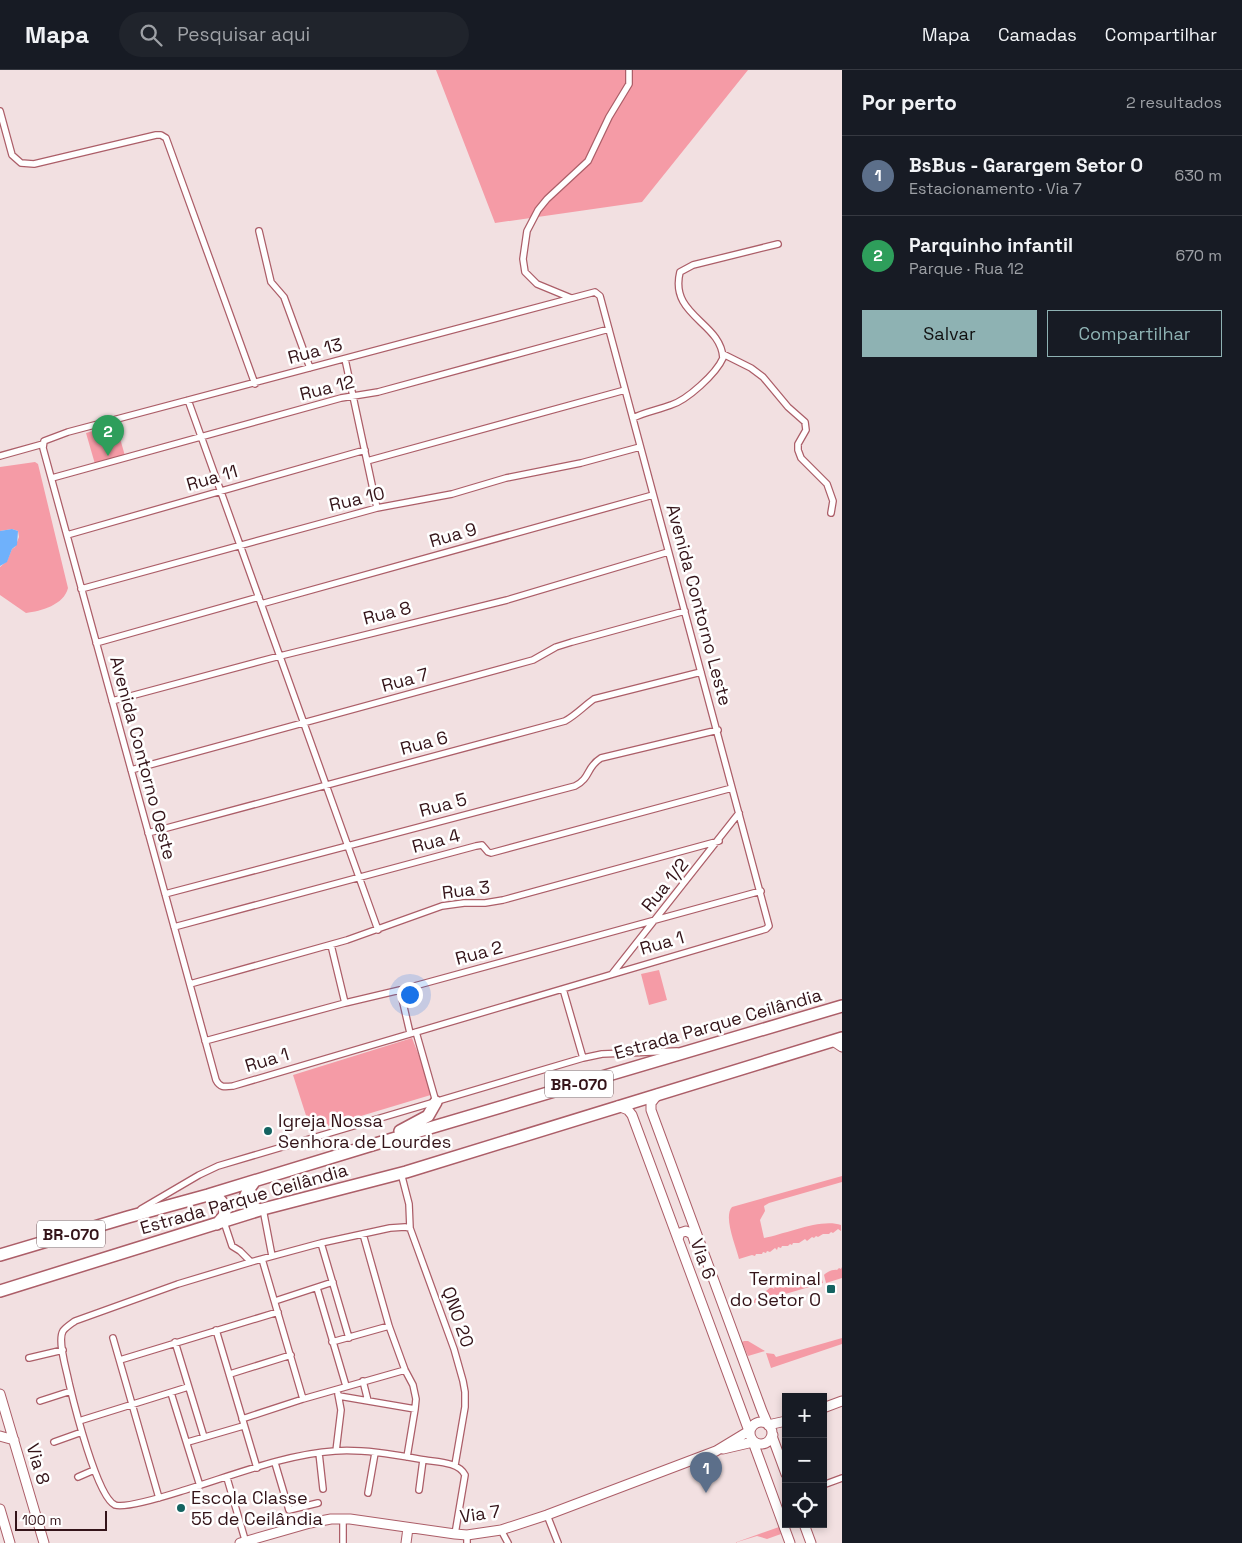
<!DOCTYPE html>
<html lang="pt">
<head>
<meta charset="utf-8">
<style>
  :root { --surface:#171b24; --page:#20242c; --text:#f1f3f6; --muted:#9ea1a6; --line:#363941; --accent:#8eb2b3 }
  body { margin:0; font-family:"Space Grotesk",sans-serif; background:var(--page); color:var(--text) }
  .controls { position:absolute; right:15px; bottom:15px; display:grid; overflow:hidden; border-radius:0px; box-shadow:0 2px 8px #0003 }
  .controls button { width:45px; height:45px; display:grid; place-items:center; padding:0; border:0; border-bottom:1px solid var(--line); background:var(--surface); color:var(--text); font:25px sans-serif }
  .scale { position:absolute; left:15px; bottom:12px; width:92px; box-sizing:border-box; padding-left:5px; border:2px solid #341419; border-top:0; font-size:14px; line-height:18px; white-space:nowrap; color:#341419; -webkit-text-stroke:4px #fff; paint-order:stroke }
  .you { position:absolute; left:409px; top:924px; width:18px; height:18px; margin:-12px; border:4px solid #fff; border-radius:50%; background:#1a73e8; box-shadow:0 0 0 8px #1a73e833 }
  .badge { display:grid; place-items:center; width:32px; height:32px; border-radius:50%; background:var(--accent); color:#fff; font-size:16px; font-weight:700 }
  .pin { position:absolute; translate:-50% -41px; filter:drop-shadow(0 1px 2px #0008) }
  .pin::after { content:''; position:absolute; top:26px; width:18px; height:15px; background:inherit; clip-path:polygon(0 0,100% 0,50% 100%) }
  .list { margin:0; padding:0; list-style:none }
  h2 { display:flex; justify-content:space-between; align-items:center; height:65px; margin:0; padding:0 20px; font-size:21px }
  h2 small { font-size:16px; font-weight:400; color:var(--muted) }
  .list li { display:grid; grid-template-columns:32px 1fr auto; gap:15px; align-items:center; box-sizing:border-box; height:80px; padding:0 20px; border-top:1px solid var(--line) }
  .list b { display:block; font-size:19px; white-space:nowrap }
  .list p { margin:0; font-size:16px; white-space:nowrap; color:var(--muted) }
  .list em { font-size:16px; font-style:normal; color:var(--muted) }
  .actions { display:flex; gap:10px; padding:15px 20px }
  .actions a { flex:1; padding:11px 0; border:1px solid var(--accent); border-radius:0px; text-align:center; font-size:18px; color:var(--accent) }
  .actions .main { background:var(--accent); color:#111 }
  .icon { flex:none; width:28px; height:28px; fill:none; stroke:currentColor; stroke-width:2; stroke-linecap:round; stroke-linejoin:round }
  .map { position:relative; flex:none; width:842px; height:1473px; overflow:hidden }
  header { display:flex; align-items:center; gap:30px; box-sizing:border-box; height:70px; padding:0 25px; background:var(--surface); border-bottom:1px solid var(--line) }
  header strong { font-size:24px }
  nav { display:flex; gap:28px; margin-inline-start:auto; font-size:18px }
  .search { width:350px; height:45px; background:var(--page); display:flex; align-items:center; gap:12px; box-sizing:border-box; padding:0 18px; border-radius:28px; color:var(--muted); font-size:19px }
  main { display:flex }
  aside { flex:1; background:var(--surface) }
  .map>svg:first-child { display:block }
</style>
</head>
<body>
<header>
<strong>Mapa</strong>
<div class="search"><svg class="icon" aria-label="search" viewBox="0 0 24 24"><circle cx="10" cy="10" r="6"/><path d="M15 15l6 6"/></svg>Pesquisar aqui</div>
<nav><a>Mapa</a><a>Camadas</a><a>Compartilhar</a></nav>
</header>
<main>
<div class="map">
<svg width="842" height="1473" viewBox="0 0 842 1473">
  <rect width="100%" height="100%" fill="#f2e0e1"/>
  <path fill="#f59ba6" d="M436,0H748L642,132L495,153Z
    M116,354L125,386L95,394L86,363Z
    M35,392L38,394L68,518C64,535 41,541 26,543L0,525V497L7,491L12,479L15,477L19,467L18,461L12,459L0,461V397Z
    M659,900L667,930L649,935L641,904Z
    M412,968L434,1024L311,1061L293,1005Z
    M842,1106V1112L769,1133L764,1136L765,1141L760,1150L764,1168C786,1164 821,1148 841,1155V1161L838,1159L833,1163L831,1162L829,1164H823L818,1167L816,1166L814,1168L812,1167L807,1171L805,1169L799,1173H793L792,1175L790,1174L788,1176H782L781,1178L778,1177L777,1180L775,1178L770,1182L767,1181L766,1183L763,1182L762,1184H756L755,1186L752,1185L739,1189C736,1176 723,1147 732,1137Z
    M842,1197V1208L826,1213L824,1205C826,1202 834,1199 837,1200L839,1198L841,1199Z
    M816,1204L821,1206L823,1213L754,1233V1231L760,1221H766L771,1217L774,1219L775,1216L777,1217L783,1214H789L790,1212L792,1213L794,1211H800L801,1209L803,1210L805,1207L807,1209L809,1206L815,1207Z
    M842,1268V1274L771,1298L766,1283L774,1284L776,1287Z
    M744,1271H748L765,1281L748,1286L742,1272Z
    M779,1457L781,1464L767,1469L757,1466L734,1473Z"/>
  <path fill="#6fb1fb" d="M12,459L18,461L17,475L12,479L7,492L0,496V461Z"/>
  <g fill="none" stroke-linecap="round" stroke-linejoin="round">
    <defs>
      <path id="street" d="M0,41L12,85L21,93L34,94L156,65H161L166,68L255,314
        M259,161L271,212L284,227L310,298
        M595,222L600,226L769,856L766,859L233,1016C225,1017 220,1018 216,1010L43,378L44,371L68,362Z
        M571,228L537,214L525,202L523,189L527,161L538,140L547,129L588,91L609,47L629,14V0
        M723,284L751,298L763,307L788,337L805,352L806,360L798,374V380L801,388L827,414L833,431L831,443
        M345,289L377,438
        M188,330L378,860
        M633,348C645,342 658,340 671,335C687,330 716,304 723,288C721,252 669,246 680,202L693,195L778,174
        M0,386L43,374
        M367,391L625,320
        M52,408L341,328L378,322L609,259
        M67,465L365,380
        M81,519L348,446L377,438L452,424L506,408L581,393L640,377
        M261,534L653,425
        M96,573L259,527
        M112,631L280,586L507,530L668,482
        M131,700L533,590L556,577L572,572L685,541
        M148,763L565,651C576,645 584,636 594,629L701,602
        M165,824L575,716C591,708 586,697 601,688L718,660
        M174,857L476,776L482,775L488,782L491,783L732,718
        M331,875L345,933
        M612,904L739,743
        M190,914L347,870L442,836L464,833H485L503,830L719,771
        M563,919L583,988
        M400,920L410,963
        M416,962L436,1032
        M205,971L345,933L400,920L761,821
        M401,1103L409,1134L410,1158L454,1279L463,1311L465,1322V1337L455,1395
        M141,1139L199,1105L218,1096L583,988L602,984L677,981
        M263,1139L272,1186
        M224,1152L232,1176L240,1181L251,1192
        M410,1158L405,1157L390,1158L321,1173L251,1192L178,1214L75,1251C71,1254 66,1257 63,1261C57,1271 67,1301 69,1313C74,1334 97,1427 115,1435C127,1439 172,1424 185,1420C231,1406 286,1384 335,1381C364,1379 396,1385 425,1390C437,1392 459,1392 465,1405L455,1464
        M363,1164L389,1256L405,1300L413,1315L416,1329L415,1339L407,1387
        M321,1173L349,1268
        M262,1189L303,1329
        M317,1218L346,1316
        M275,1231L333,1212
        M216,1260L257,1398
        M113,1268L159,1428
        M175,1272L204,1367
        M332,1272L389,1256
        M29,1288L63,1280
        M120,1290L278,1242
        M230,1304L291,1285
        M363,1311L368,1331
        M171,1323L200,1416
        M339,1326L415,1339
        M40,1331L71,1321
        M242,1349L303,1329L405,1300
        M79,1351L188,1317
        M54,1372L82,1362
        M188,1372L243,1356
        M336,1381L341,1340L338,1324
        M319,1383L323,1419
        M275,1393L289,1440L318,1433
        M78,1407L94,1400
        M227,1408L246,1473
        M823,1415L842,1408
        M419,1420L423,1390
        M368,1423L375,1383
        M547,1445L558,1473
        M343,1449V1473
        M501,1460L508,1473
        M467,1473V1465"/>
      <path id="secondary" d="M833,971L842,977
        M658,1024L651,1033V1040L762,1341L768,1355L786,1351
        M678,1169L680,1163L686,1161L692,1164L695,1173
        M0,1324L44,1473
        M823,1338L842,1331
        M750 1363a11 11 0 1 1 22 0a11 11 0 1 1-22 0Z
        M773,1365L772,1366L786,1404
        M0,1366L14,1370
        M723,1379L753,1372L790,1473
        M0,1439L10,1473
        M804,1454L811,1473
        M240,1473L310,1453L331,1449H350L455,1464L467,1465L501,1460L547,1445L716,1381L749,1361L632,1045L628,1040L618,1036
        M406,1473L408,1458"/>
      <path id="highway" d="M400,1061L428,1046L436,1032
        M254,1112C243,1127 239,1134 260,1140
        M208,1125L220,1130L226,1137L224,1146L217,1154
        M0,1185L128,1147L208,1125L372,1075L842,936
        M0,1221L263,1139L406,1102L842,968"/>
    </defs>
    <use href="#street" stroke="#ac5e68" stroke-width="8"/>
    <use href="#secondary" stroke="#ac5e68" stroke-width="11"/>
    <use href="#highway" stroke="#ac5e68" stroke-width="14"/>
    <use href="#street" stroke="#fff" stroke-width="5.5"/>
    <use href="#secondary" stroke="#fff" stroke-width="9"/>
    <use href="#highway" stroke="#fff" stroke-width="11"/>
  </g>
  <g fill="#146361" stroke="#fff" stroke-width="2">
    <circle cx="268" cy="1061" r="5"/>
    <rect x="826" y="1214" width="10" height="10" rx="2.5"/>
    <circle cx="181" cy="1438" r="5"/>
  </g>
  <g text-anchor="middle" stroke-width="5" stroke-linejoin="round" paint-order="stroke">
    <g fill="#fff" stroke="#715a5e" stroke-width="1">
      <rect x="545" y="1000.5" width="68" height="27" rx="4"/>
      <rect x="37" y="1150.5" width="68" height="27" rx="4"/>
    </g>
    <g font-size="16" font-weight="bold" fill="#341419">
      <text x="579" y="1020">BR-070</text>
      <text x="71" y="1170">BR-070</text>
    </g>
    <g font-size="18" fill="#341419" stroke="#fff">
      <text transform="translate(315 281) rotate(-15)" y="6">Rua 13</text>
      <text transform="translate(327 318) rotate(-14)" y="6">Rua 12</text>
      <text transform="translate(212 408) rotate(-16)" y="6">Rua 11</text>
      <text transform="translate(357 429) rotate(-13)" y="6">Rua 10</text>
      <text transform="translate(453 465) rotate(-16)" y="6">Rua 9</text>
      <text transform="translate(699 535) rotate(75)" y="6">Avenida Contorno Leste</text>
      <text transform="translate(387 543) rotate(-14)" y="6">Rua 8</text>
      <text transform="translate(405 610) rotate(-15)" y="6">Rua 7</text>
      <text transform="translate(424 673) rotate(-15)" y="6">Rua 6</text>
      <text transform="translate(143 688) rotate(75)" y="6">Avenida Contorno Oeste</text>
      <text transform="translate(443 735) rotate(-15)" y="6">Rua 5</text>
      <text transform="translate(436 771) rotate(-15)" y="6">Rua 4</text>
      <text transform="translate(665 815) rotate(-51)" y="6">Rua 1/2</text>
      <text transform="translate(466 820) rotate(-7)" y="6">Rua 3</text>
      <text transform="translate(662 873) rotate(-16)" y="6">Rua 1</text>
      <text transform="translate(479 883) rotate(-15)" y="6">Rua 2</text>
      <text transform="translate(718 954) rotate(-16)" y="6">Estrada Parque Ceilândia</text>
      <text transform="translate(267 990) rotate(-17)" y="6">Rua 1</text>
      <text transform="translate(244 1129) rotate(-16)" y="6">Estrada Parque Ceilândia</text>
      <text transform="translate(703 1189) rotate(70)" y="6">Via 6</text>
      <text transform="translate(458 1247) rotate(71)" y="6">QNO 20</text>
      <text transform="translate(38 1394) rotate(73)" y="6">Via 8</text>
      <text transform="translate(480 1444) rotate(-8)" y="6">Via 7</text>
    </g>
    <g font-size="18" fill="#341419" stroke="#fff" text-anchor="start">
      <text x="278" y="1057">Igreja Nossa<tspan x="278" dy="21">Senhora de Lourdes</tspan></text>
      <text x="821" y="1215" text-anchor="end">Terminal<tspan x="821" dy="21">do Setor O</tspan></text>
      <text x="191" y="1434">Escola Classe<tspan x="191" dy="21">55 de Ceilândia</tspan></text>
    </g>
  </g>
</svg>
<div class="controls">
<button>+</button>
<button>−</button>
<button><svg class="icon" aria-label="locate" viewBox="0 0 24 24"><circle cx="12" cy="12" r="6"/><path d="M12 2v4M12 18v4M2 12h4M18 12h4"/></svg></button>
</div>
<div class="scale">100 m</div>
<div class="you"></div>
<div class="pin badge" style="left:706px;top:1423px;background:#5c6f8a">1</div>
<div class="pin badge" style="left:108px;top:386px;background:#2e9e5b">2</div>
</div>
<aside>
<h2>Por perto<small>2 resultados</small></h2>
<ul class="list">
<li><span class="badge" style="background:#5c6f8a">1</span><div><b>BsBus - Garargem Setor O</b><p>Estacionamento · Via 7</p></div><em>630 m</em></li>
<li><span class="badge" style="background:#2e9e5b">2</span><div><b>Parquinho infantil</b><p>Parque · Rua 12</p></div><em>670 m</em></li>
</ul>
<div class="actions"><a class="main">Salvar</a><a>Compartilhar</a></div>
</aside>
</main>
</body>
</html>
